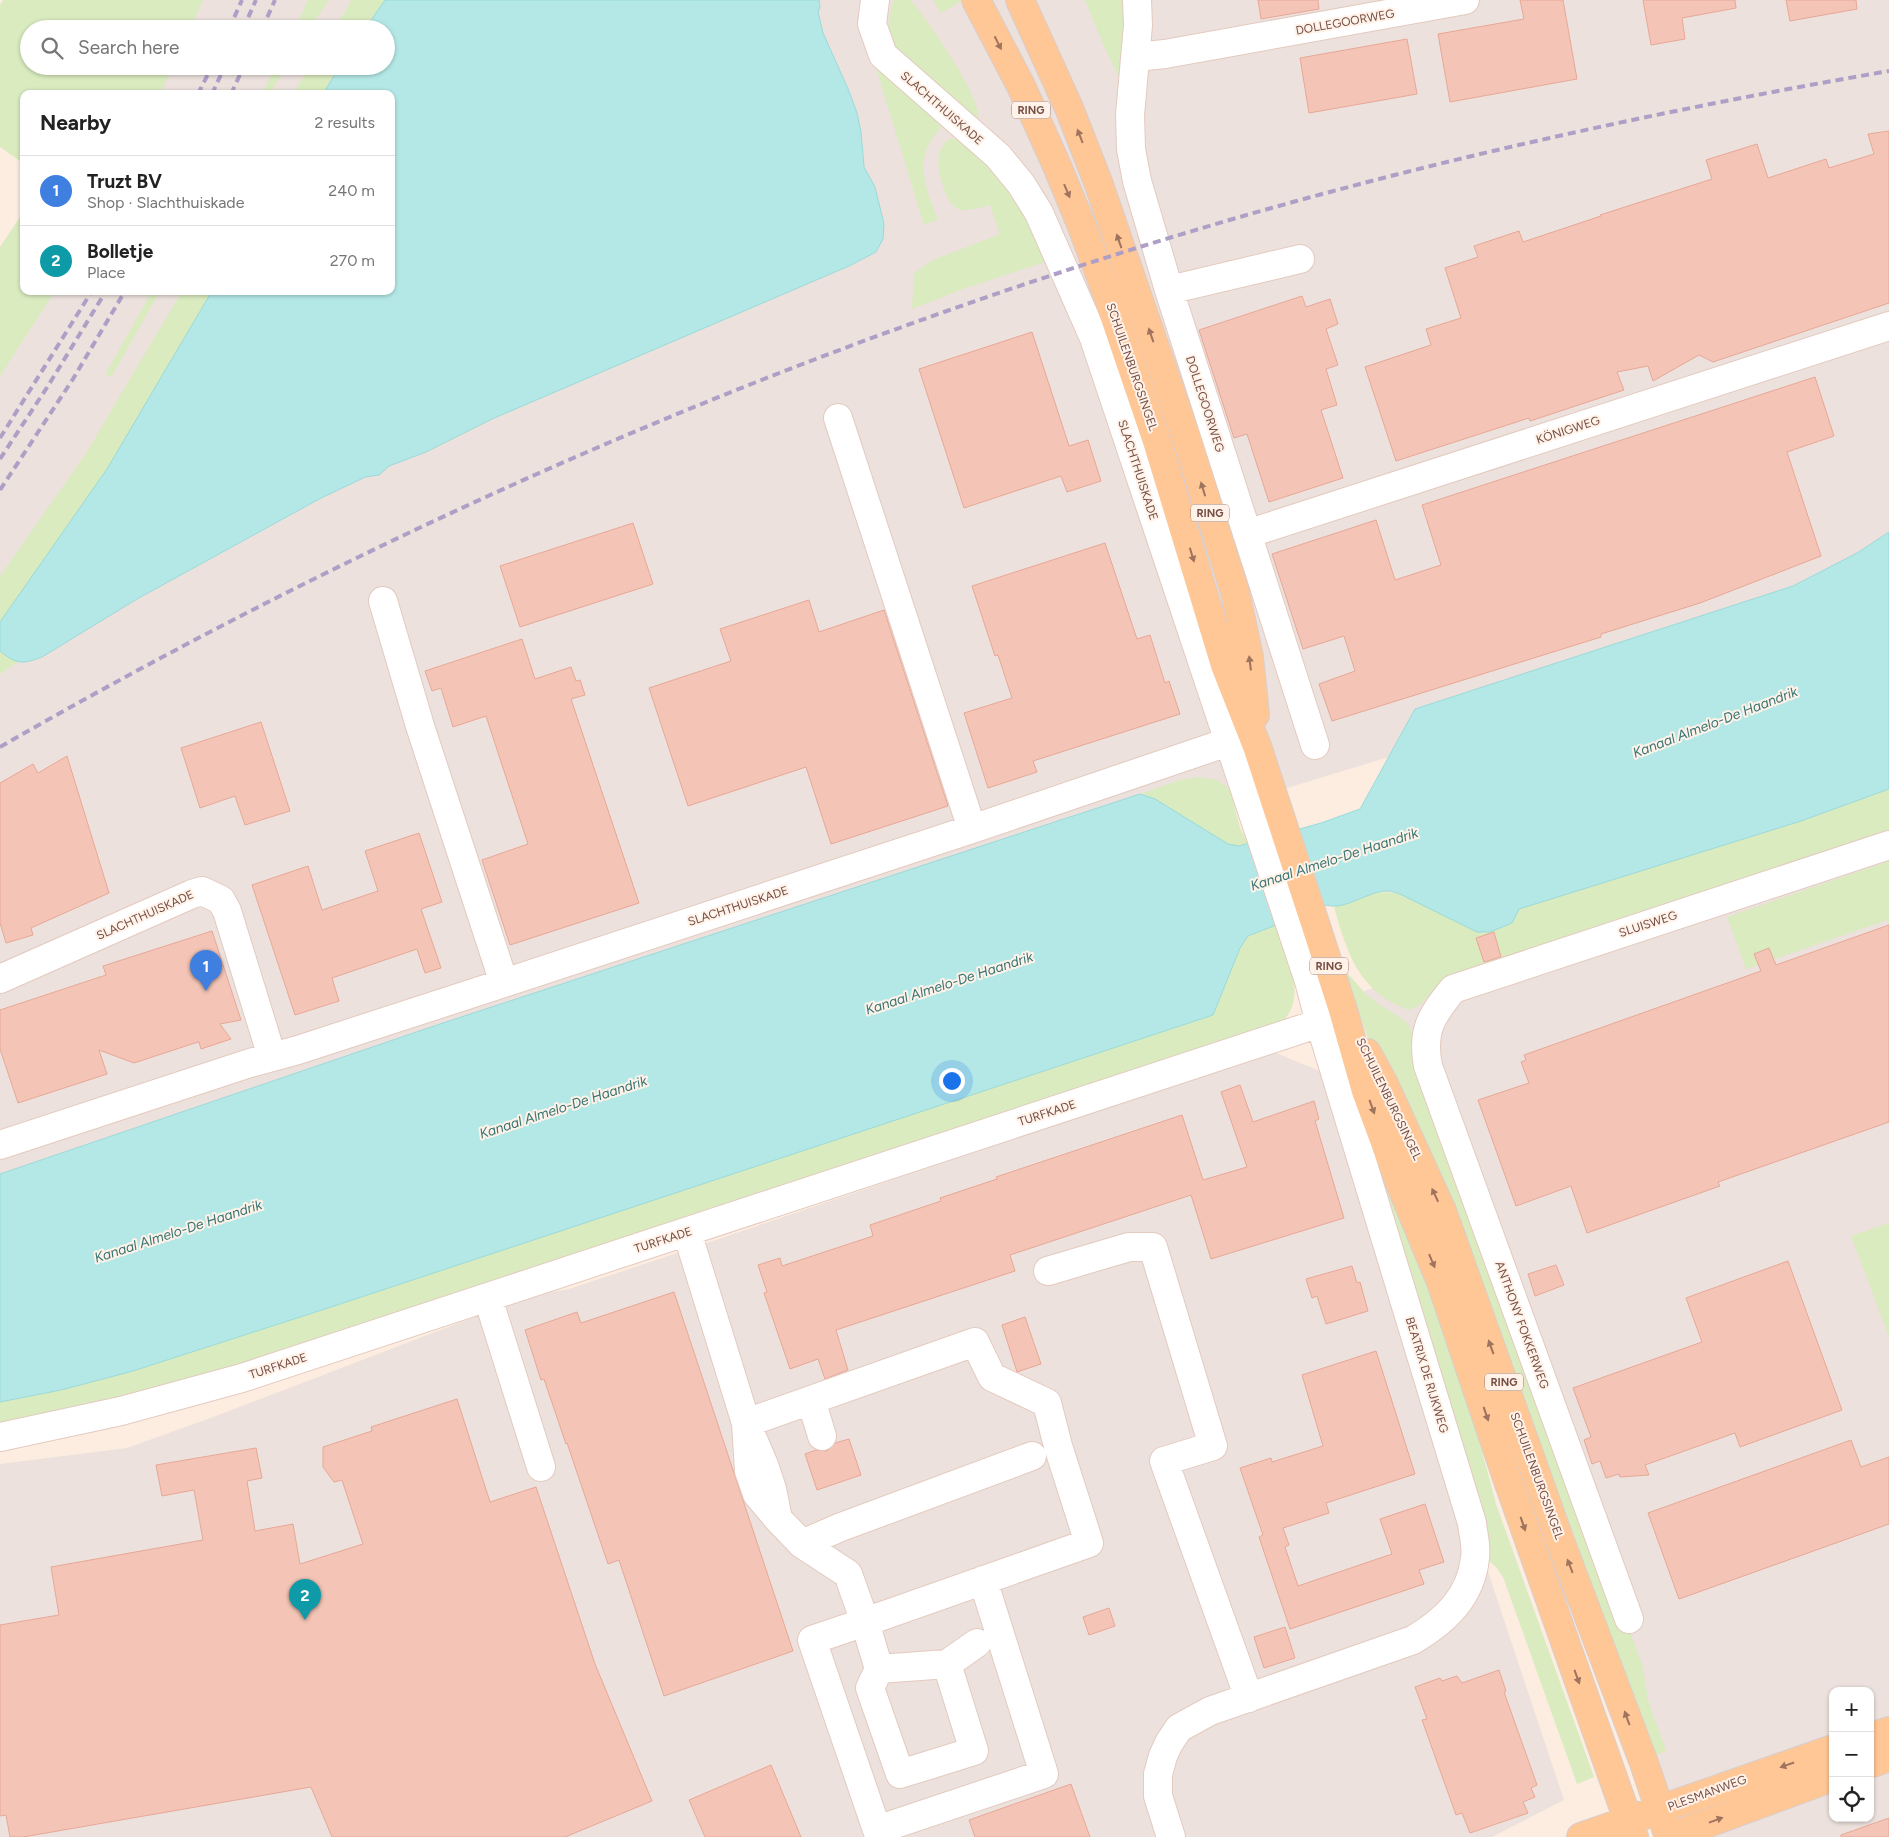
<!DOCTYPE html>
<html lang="en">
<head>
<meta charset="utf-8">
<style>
  :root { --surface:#fff; --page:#f2f2f2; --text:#222; --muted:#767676; --line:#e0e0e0; --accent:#ee473f }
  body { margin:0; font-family:Figtree,sans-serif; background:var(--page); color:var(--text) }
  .controls { position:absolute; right:15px; bottom:15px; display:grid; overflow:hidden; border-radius:10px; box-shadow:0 1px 4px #0004 }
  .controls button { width:45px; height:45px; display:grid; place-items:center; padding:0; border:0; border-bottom:1px solid var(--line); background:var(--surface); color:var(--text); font:25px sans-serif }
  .you { position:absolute; left:951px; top:1080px; width:18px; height:18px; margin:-12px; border:4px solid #fff; border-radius:50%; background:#1a73e8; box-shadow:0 0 0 8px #1a73e833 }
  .badge { display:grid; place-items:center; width:32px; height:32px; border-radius:50%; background:var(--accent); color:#fff; font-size:16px; font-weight:700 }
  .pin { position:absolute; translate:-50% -41px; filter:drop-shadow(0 1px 2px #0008) }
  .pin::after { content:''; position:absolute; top:26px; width:18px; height:15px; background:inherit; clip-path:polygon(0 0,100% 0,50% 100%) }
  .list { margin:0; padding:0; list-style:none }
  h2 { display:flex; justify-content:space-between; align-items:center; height:65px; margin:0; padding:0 20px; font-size:21px }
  h2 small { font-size:16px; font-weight:400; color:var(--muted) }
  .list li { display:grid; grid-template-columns:32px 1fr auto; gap:15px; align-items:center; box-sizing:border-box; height:70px; padding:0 20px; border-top:1px solid var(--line) }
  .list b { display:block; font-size:19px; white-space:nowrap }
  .list p { margin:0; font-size:16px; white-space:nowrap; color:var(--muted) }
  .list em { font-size:16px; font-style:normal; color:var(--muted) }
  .icon { flex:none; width:28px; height:28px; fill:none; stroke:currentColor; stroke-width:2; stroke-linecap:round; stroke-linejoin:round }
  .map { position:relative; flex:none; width:1889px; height:1837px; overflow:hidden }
  .search { position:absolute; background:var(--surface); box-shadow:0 1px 4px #0004; left:20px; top:20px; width:375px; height:55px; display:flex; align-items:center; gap:12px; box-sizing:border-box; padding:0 18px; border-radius:28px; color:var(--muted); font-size:19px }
  .panel { position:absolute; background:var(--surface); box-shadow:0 1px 4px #0004; left:20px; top:90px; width:375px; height:205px; border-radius:10px }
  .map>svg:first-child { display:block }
</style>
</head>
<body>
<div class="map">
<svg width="1889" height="1837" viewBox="0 0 1889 1837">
  <rect width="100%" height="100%" fill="#fdede1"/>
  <path fill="#ece1dc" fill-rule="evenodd" d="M180,0H1889V545L1722,655L0,1182V373L40,291H391V94H135L148,66H386V29H166Z
    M1889,816V1837H1658L1358,993L1761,864ZM1833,1691H1870V1818H1833Z
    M1271,1051L1322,1072L1564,1800L1492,1837H0V1464L127,1448L216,1416L529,1296L569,1289L695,1247Z"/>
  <path fill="#d9ebbf" d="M3,0H203L190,29H29V66H173L160,94H24V164L0,147V5Z
    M308,0H329L309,29H295Z
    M351,0H385L365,29H334L347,8Z
    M894,0H911C926,19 985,100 978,122C957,104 900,61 891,38C886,27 890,10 894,0Z
    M933,0H961V1L941,13Z
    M1085,0H1124L1127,9L1120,79L1106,51Z
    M276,66H286L270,94H262Z
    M310,66H340L323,94H293Z
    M876,68L945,121C940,129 933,136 929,144C916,168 929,195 937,218V220L924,225Z
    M949,139H963L969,142L1003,183L1022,212L1048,261L963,289L912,309L914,273L933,260L1000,234L990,205C981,207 966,212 958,209C945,203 936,169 939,156C940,148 944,144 949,139Z
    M24,211V291H55L0,376V247Z
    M152,291H160L112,376L105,375Z
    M182,291H212L107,469L0,622V576L85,455Z
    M0,651L18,662L0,674Z
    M1198,777L1217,780L1230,789L1240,828L1248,843L1239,846L1228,844L1155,799L1140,794L1180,780Z
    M1889,789V832L1454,978L1437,986L1420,1005L1409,1010C1359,993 1347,953 1334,907C1358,899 1377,887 1402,895L1484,933L1512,923L1518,909L1801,821Z
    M1889,861V925L1887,920L1746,969L1727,917Z
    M1275,925C1285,952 1308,994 1284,1020C1279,1025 1273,1028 1267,1031L245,1367L0,1428V1402L61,1390L133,1371L328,1308L1213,1015L1240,948L1248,936Z
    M1342,967L1366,994L1377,1003L1401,1018L1410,1026L1415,1060L1643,1667L1648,1700L1666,1751L1649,1757L1425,1155L1367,1036Z
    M1343,1049L1465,1387L1496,1504L1594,1777L1577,1784L1503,1577L1496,1567L1487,1559Z
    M1889,1223V1337L1851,1236Z"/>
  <path fill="#b4e8e6" stroke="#9adad9" d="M385,0H819L820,7L818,12L823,33L849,91L857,113L861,132L864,167L875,187L884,224L883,239L876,252L849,266L492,419L426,452L389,466L379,475L365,477L355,482L321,498L137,599L42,657C23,664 17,665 0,651V622L107,469L212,291H391V94H323L340,66H386V29H365Z
    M1889,532V789L1801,821L1519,909L1512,923L1490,932H1477L1402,895C1397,893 1392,891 1387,891C1368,891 1344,911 1327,905L1248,936L1240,948L1213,1015L328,1308L133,1371L61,1390L0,1402V1174L440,1024L1140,794L1155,799L1228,844L1239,846L1321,823L1360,809L1415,709L1793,586L1857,553Z"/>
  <path fill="#f4c5b7" stroke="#e8a796" d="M1258,0H1318L1319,9L1261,19Z
    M1520,0H1563L1577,79L1450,102L1438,34L1524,19Z
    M1643,0H1735L1736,8L1682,18L1685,39L1651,45Z
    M1786,0H1856L1857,9L1790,21Z
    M1407,39L1417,94L1309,113L1300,58Z
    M1889,131V303L1713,362L1699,355L1653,381L1648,366L1617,372L1624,390L1530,421L1529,418L1396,461L1365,367L1431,345L1426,329L1461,318L1445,268L1478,257L1474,246L1519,231L1523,242L1601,216L1600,215L1712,179L1706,160L1757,144L1768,178L1826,159L1829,168L1874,154L1868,134Z
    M1302,296L1306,307L1330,299L1338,324L1326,329L1338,365L1326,369L1337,405L1321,410L1343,478L1269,502L1247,434L1234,438L1199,330Z
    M1032,332L1069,446L1088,440L1101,481L1067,492L1061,476L964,508L919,369Z
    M1815,377L1834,436L1787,452L1821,556L1700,603L1601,634V637L1332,721L1319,684L1355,671L1344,636L1303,649L1272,554L1376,520L1395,580L1441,565L1422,505Z
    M633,523L653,584L520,627L500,566Z
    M1105,543L1137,639L1150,635L1165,683L1169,681L1180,714L1033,761L1037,772L988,788L964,713L1012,698L998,655L995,656L972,586Z
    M809,600L819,632L884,610L948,806L831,844L806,767L688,806L649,688L731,661L720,629Z
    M522,639L535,679L571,667L576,681L580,680L585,695L571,699L639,903L510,945L482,860L528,844L486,716L453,727L441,688L432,691L425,671Z
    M261,722L290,811L245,825L235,796L200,808L181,748Z
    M67,756L109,893L31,928L33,935L6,943L0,923V783L33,764L38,773Z
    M419,833L442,902L421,909L441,968L425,973L417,949L332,978L339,1001L295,1015L252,885L308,866L322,910L378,891L365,851Z
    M1889,925V1122L1718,1182L1720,1186L1587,1233L1571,1186L1516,1206L1478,1100L1529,1083L1521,1062L1526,1060L1524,1055L1761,971L1754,954L1769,948L1776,965Z
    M212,931L241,1020L220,1024L231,1039L201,1049L199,1042L195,1043L134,1063L99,1050L107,1074L18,1103L0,1049V1010L106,975L103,966Z
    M1494,932L1501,957L1484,962L1476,938Z
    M1240,1085L1253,1122L1314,1101L1319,1119L1315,1121L1344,1218L1211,1259L1191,1195L1010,1255L1015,1271L836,1330L848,1370L825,1379L818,1359L790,1369L764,1293L767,1292L758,1265L780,1258L782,1266L873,1236L870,1225L941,1201L940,1198L997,1179L996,1177L1182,1115L1203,1180L1247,1167L1221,1092Z
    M1788,1261L1842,1410L1740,1447L1735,1433L1645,1465L1649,1475L1620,1477L1619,1474L1606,1478L1600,1461L1592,1464L1584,1440L1591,1437L1573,1388L1702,1342L1686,1298Z
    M1556,1265L1564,1285L1535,1296L1528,1274Z
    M1352,1266L1357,1283L1360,1282L1368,1311L1326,1324L1317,1296L1312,1298L1306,1279Z
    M674,1292L793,1651L664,1696L619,1560L608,1564L567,1443L566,1444L544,1379L541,1380L525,1330L577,1312L581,1323Z
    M1025,1317L1041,1364L1017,1372L1002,1325Z
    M1376,1351L1415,1474L1326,1503L1329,1513L1283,1528L1289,1545L1285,1547L1298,1586L1392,1554L1380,1519L1425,1504L1444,1562L1419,1570L1424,1584L1290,1629L1259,1537L1263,1535L1240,1468L1271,1458L1272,1462L1323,1446L1302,1375Z
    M457,1399L490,1502L536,1487L595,1664L652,1801L565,1837H332L311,1787L23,1837H10L6,1815L0,1816V1625L59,1615L51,1567L203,1540L194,1490L162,1496L156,1465L256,1448L262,1478L247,1481L255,1531L293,1524L300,1564L363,1544L342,1480L334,1482L323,1467V1447L372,1431L371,1427Z
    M849,1439L861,1475L817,1490L805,1454L816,1450L827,1451L835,1443Z
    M1851,1440L1861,1467L1889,1457V1524L1679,1599L1648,1513Z
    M1109,1608L1115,1626L1089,1635L1083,1617Z
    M1285,1627L1295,1658L1264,1668L1254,1637Z
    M1499,1670L1506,1691L1504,1692L1537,1785L1531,1788L1535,1797L1523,1802L1528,1813L1470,1833L1462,1813L1456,1815L1422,1720L1427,1719L1415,1687L1440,1678L1442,1681L1457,1676L1462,1683Z
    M771,1765L801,1837H705L689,1800Z
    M1071,1784L1090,1837H975L969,1820Z
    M1889,1818V1837H1841V1835Z"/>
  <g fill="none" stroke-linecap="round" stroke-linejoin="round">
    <defs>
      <path id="minor" d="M875,0L872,24L883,55L998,156L1021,184L1039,213L1094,338L1309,981L1320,1023L1472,1523C1473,1534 1477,1547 1475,1558C1471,1597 1445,1621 1413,1640L1210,1711L1179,1728L1169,1743L1163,1756L1158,1774V1796L1171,1837
        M1137,0L1138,25L1130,115L1131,149L1137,181L1169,290L1315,745
        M1136,57L1165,54L1465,0
        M1169,290L1300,259
        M838,418L972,829
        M1247,534L1889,326
        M383,601L420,726L504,983
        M0,979L192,894L202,891L221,900L227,911L272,1057
        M0,1145L250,1063L298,1050L504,983L972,829L1228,742
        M687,1232L746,1423L764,1465L772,1489L778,1519L802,1544L848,1574L865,1622L1089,1543L1058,1446L1047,1403L992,1377L975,1342L746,1423L749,1471L757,1494L778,1519
        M1048,1271L1129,1247H1153L1213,1446L1164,1461L1249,1698
        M488,1298L541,1467
        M811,1400L822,1436
        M0,1437L121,1411L242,1378L1320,1023
        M802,1544L841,1527L1032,1456
        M1629,1619L1428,1066C1421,1030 1432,1015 1453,989L1889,845
        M977,1643L947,1664L974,1751L900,1774L870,1688L879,1669L865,1622L812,1640L877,1830L1044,1774L983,1580
        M879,1669L947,1664"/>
      <path id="major" d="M976,0L1021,86L1057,166L1081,224L1106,291L1157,441L1225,665L1257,746L1315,923L1343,1010L1366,1091L1400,1183L1441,1282L1507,1478L1634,1837
        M1020,0L1069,108L1098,182L1186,437L1235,592L1249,657L1255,715
        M1367,1053L1384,1084L1442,1211L1560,1541L1644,1763L1669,1837
        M1870,1737L1889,1731
        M1870,1764L1889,1757
        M1581,1837L1833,1749
        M1670,1837L1833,1777"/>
    </defs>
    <use href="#minor" stroke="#e4cabf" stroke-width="30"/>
    <use href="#major" stroke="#d9cecb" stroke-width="30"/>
    <use href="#minor" stroke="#fff" stroke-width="28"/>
    <use href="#major" stroke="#ffc696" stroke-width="28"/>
    <path stroke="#ae9fc7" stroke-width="4" stroke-dasharray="8 5" stroke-linecap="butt" d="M229,29L242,0
      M243,29L256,0
      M262,29L275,0
      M198,94L212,66
      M212,94L225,66
      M231,94L244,66
      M0,438L92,291
      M0,459L48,386L106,291
      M0,490L73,379L125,291
      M0,747C371,534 759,363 1169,238C1405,166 1646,113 1889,71"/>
  </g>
  <defs><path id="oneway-solid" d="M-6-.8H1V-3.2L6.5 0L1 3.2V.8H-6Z" transform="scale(1.25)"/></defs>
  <g fill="#9f735e">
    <use href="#oneway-solid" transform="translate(998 43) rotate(63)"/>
    <use href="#oneway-solid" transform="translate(1080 136) rotate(-111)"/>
    <use href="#oneway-solid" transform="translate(1067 191) rotate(67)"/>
    <use href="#oneway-solid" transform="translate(1119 241) rotate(-109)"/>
    <use href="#oneway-solid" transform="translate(1151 335) rotate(-109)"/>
    <use href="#oneway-solid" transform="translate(1203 489) rotate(-107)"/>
    <use href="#oneway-solid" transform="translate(1192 555) rotate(73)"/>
    <use href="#oneway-solid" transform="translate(1250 663) rotate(-97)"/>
    <use href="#oneway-solid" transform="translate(1372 1107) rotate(70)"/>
    <use href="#oneway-solid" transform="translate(1435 1195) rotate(-115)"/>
    <use href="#oneway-solid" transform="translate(1432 1261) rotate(67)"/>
    <use href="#oneway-solid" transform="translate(1491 1347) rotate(-110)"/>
    <use href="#oneway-solid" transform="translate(1486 1414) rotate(71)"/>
    <use href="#oneway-solid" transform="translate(1523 1524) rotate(71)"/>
    <use href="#oneway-solid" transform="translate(1570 1566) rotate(-111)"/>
    <use href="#oneway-solid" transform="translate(1577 1677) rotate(70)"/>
    <use href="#oneway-solid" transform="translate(1627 1718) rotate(-110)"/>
    <use href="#oneway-solid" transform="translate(1787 1765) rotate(161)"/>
    <use href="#oneway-solid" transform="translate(1716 1820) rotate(-20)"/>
  </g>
  <g text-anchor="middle" stroke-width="4" stroke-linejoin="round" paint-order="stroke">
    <g fill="#fff2e8" stroke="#9f8077" stroke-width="1">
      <rect x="1012" y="101.5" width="38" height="17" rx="4"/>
      <rect x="1191" y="504.5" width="38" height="17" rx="4"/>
      <rect x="1310" y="957.5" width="38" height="17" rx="4"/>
      <rect x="1485" y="1373.5" width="38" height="17" rx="4"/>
    </g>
    <g font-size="11" font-weight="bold" fill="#764f46">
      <text x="1031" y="114">RING</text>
      <text x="1210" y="517">RING</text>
      <text x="1329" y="970">RING</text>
      <text x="1504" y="1386">RING</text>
    </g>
    <g font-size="12" fill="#764f46" stroke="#fff2e8">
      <text transform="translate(1345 22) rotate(-10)" y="4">DOLLEGOORWEG</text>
      <text transform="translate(942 108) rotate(41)" y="4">SLACHTHUISKADE</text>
      <text transform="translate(1132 367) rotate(71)" y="4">SCHUILENBURGSINGEL</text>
      <text transform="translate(1205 404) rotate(72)" y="4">DOLLEGOORWEG</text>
      <text transform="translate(1568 430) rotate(-18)" y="4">KÖNIGWEG</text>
      <text transform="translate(1138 470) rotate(72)" y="4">SLACHTHUISKADE</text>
      <text transform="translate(738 906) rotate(-18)" y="4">SLACHTHUISKADE</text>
      <text transform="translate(145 915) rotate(-24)" y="4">SLACHTHUISKADE</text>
      <text transform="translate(1648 924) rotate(-18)" y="4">SLUISWEG</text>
      <text transform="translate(1389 1099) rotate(64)" y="4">SCHUILENBURGSINGEL</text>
      <text transform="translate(1047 1113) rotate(-18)" y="4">TURFKADE</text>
      <text transform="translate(663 1240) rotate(-18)" y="4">TURFKADE</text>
      <text transform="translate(1522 1325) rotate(70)" y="4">ANTHONY FOKKERWEG</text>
      <text transform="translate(278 1366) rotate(-18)" y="4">TURFKADE</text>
      <text transform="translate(1427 1375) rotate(73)" y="4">BEATRIX DE RIJKWEG</text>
      <text transform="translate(1537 1476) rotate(70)" y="4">SCHUILENBURGSINGEL</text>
      <text transform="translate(1707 1793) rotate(-20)" y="4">PLESMANWEG</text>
    </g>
    <g font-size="14" font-style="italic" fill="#377574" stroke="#fff2e8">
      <text transform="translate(1715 722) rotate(-21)" y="5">Kanaal Almelo-De Haandrik</text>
      <text transform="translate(1334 859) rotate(-18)" y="5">Kanaal Almelo-De Haandrik</text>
      <text transform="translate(949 983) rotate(-18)" y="5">Kanaal Almelo-De Haandrik</text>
      <text transform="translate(563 1107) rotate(-18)" y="5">Kanaal Almelo-De Haandrik</text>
      <text transform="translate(178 1231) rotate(-18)" y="5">Kanaal Almelo-De Haandrik</text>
    </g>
  </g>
</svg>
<div class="controls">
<button>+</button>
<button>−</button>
<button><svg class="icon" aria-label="locate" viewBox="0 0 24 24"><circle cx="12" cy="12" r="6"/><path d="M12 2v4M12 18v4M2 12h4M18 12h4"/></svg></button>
</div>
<div class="you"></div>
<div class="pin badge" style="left:206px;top:991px;background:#3f7fe0">1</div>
<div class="pin badge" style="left:305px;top:1620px;background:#0f9aa8">2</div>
<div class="search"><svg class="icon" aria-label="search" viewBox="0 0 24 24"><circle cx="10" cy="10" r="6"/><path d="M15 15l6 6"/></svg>Search here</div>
<section class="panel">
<h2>Nearby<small>2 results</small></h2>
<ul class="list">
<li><span class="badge" style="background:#3f7fe0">1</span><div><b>Truzt BV</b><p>Shop · Slachthuiskade</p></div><em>240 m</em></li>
<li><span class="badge" style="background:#0f9aa8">2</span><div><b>Bolletje</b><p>Place</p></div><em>270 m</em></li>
</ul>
</section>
</div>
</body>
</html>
